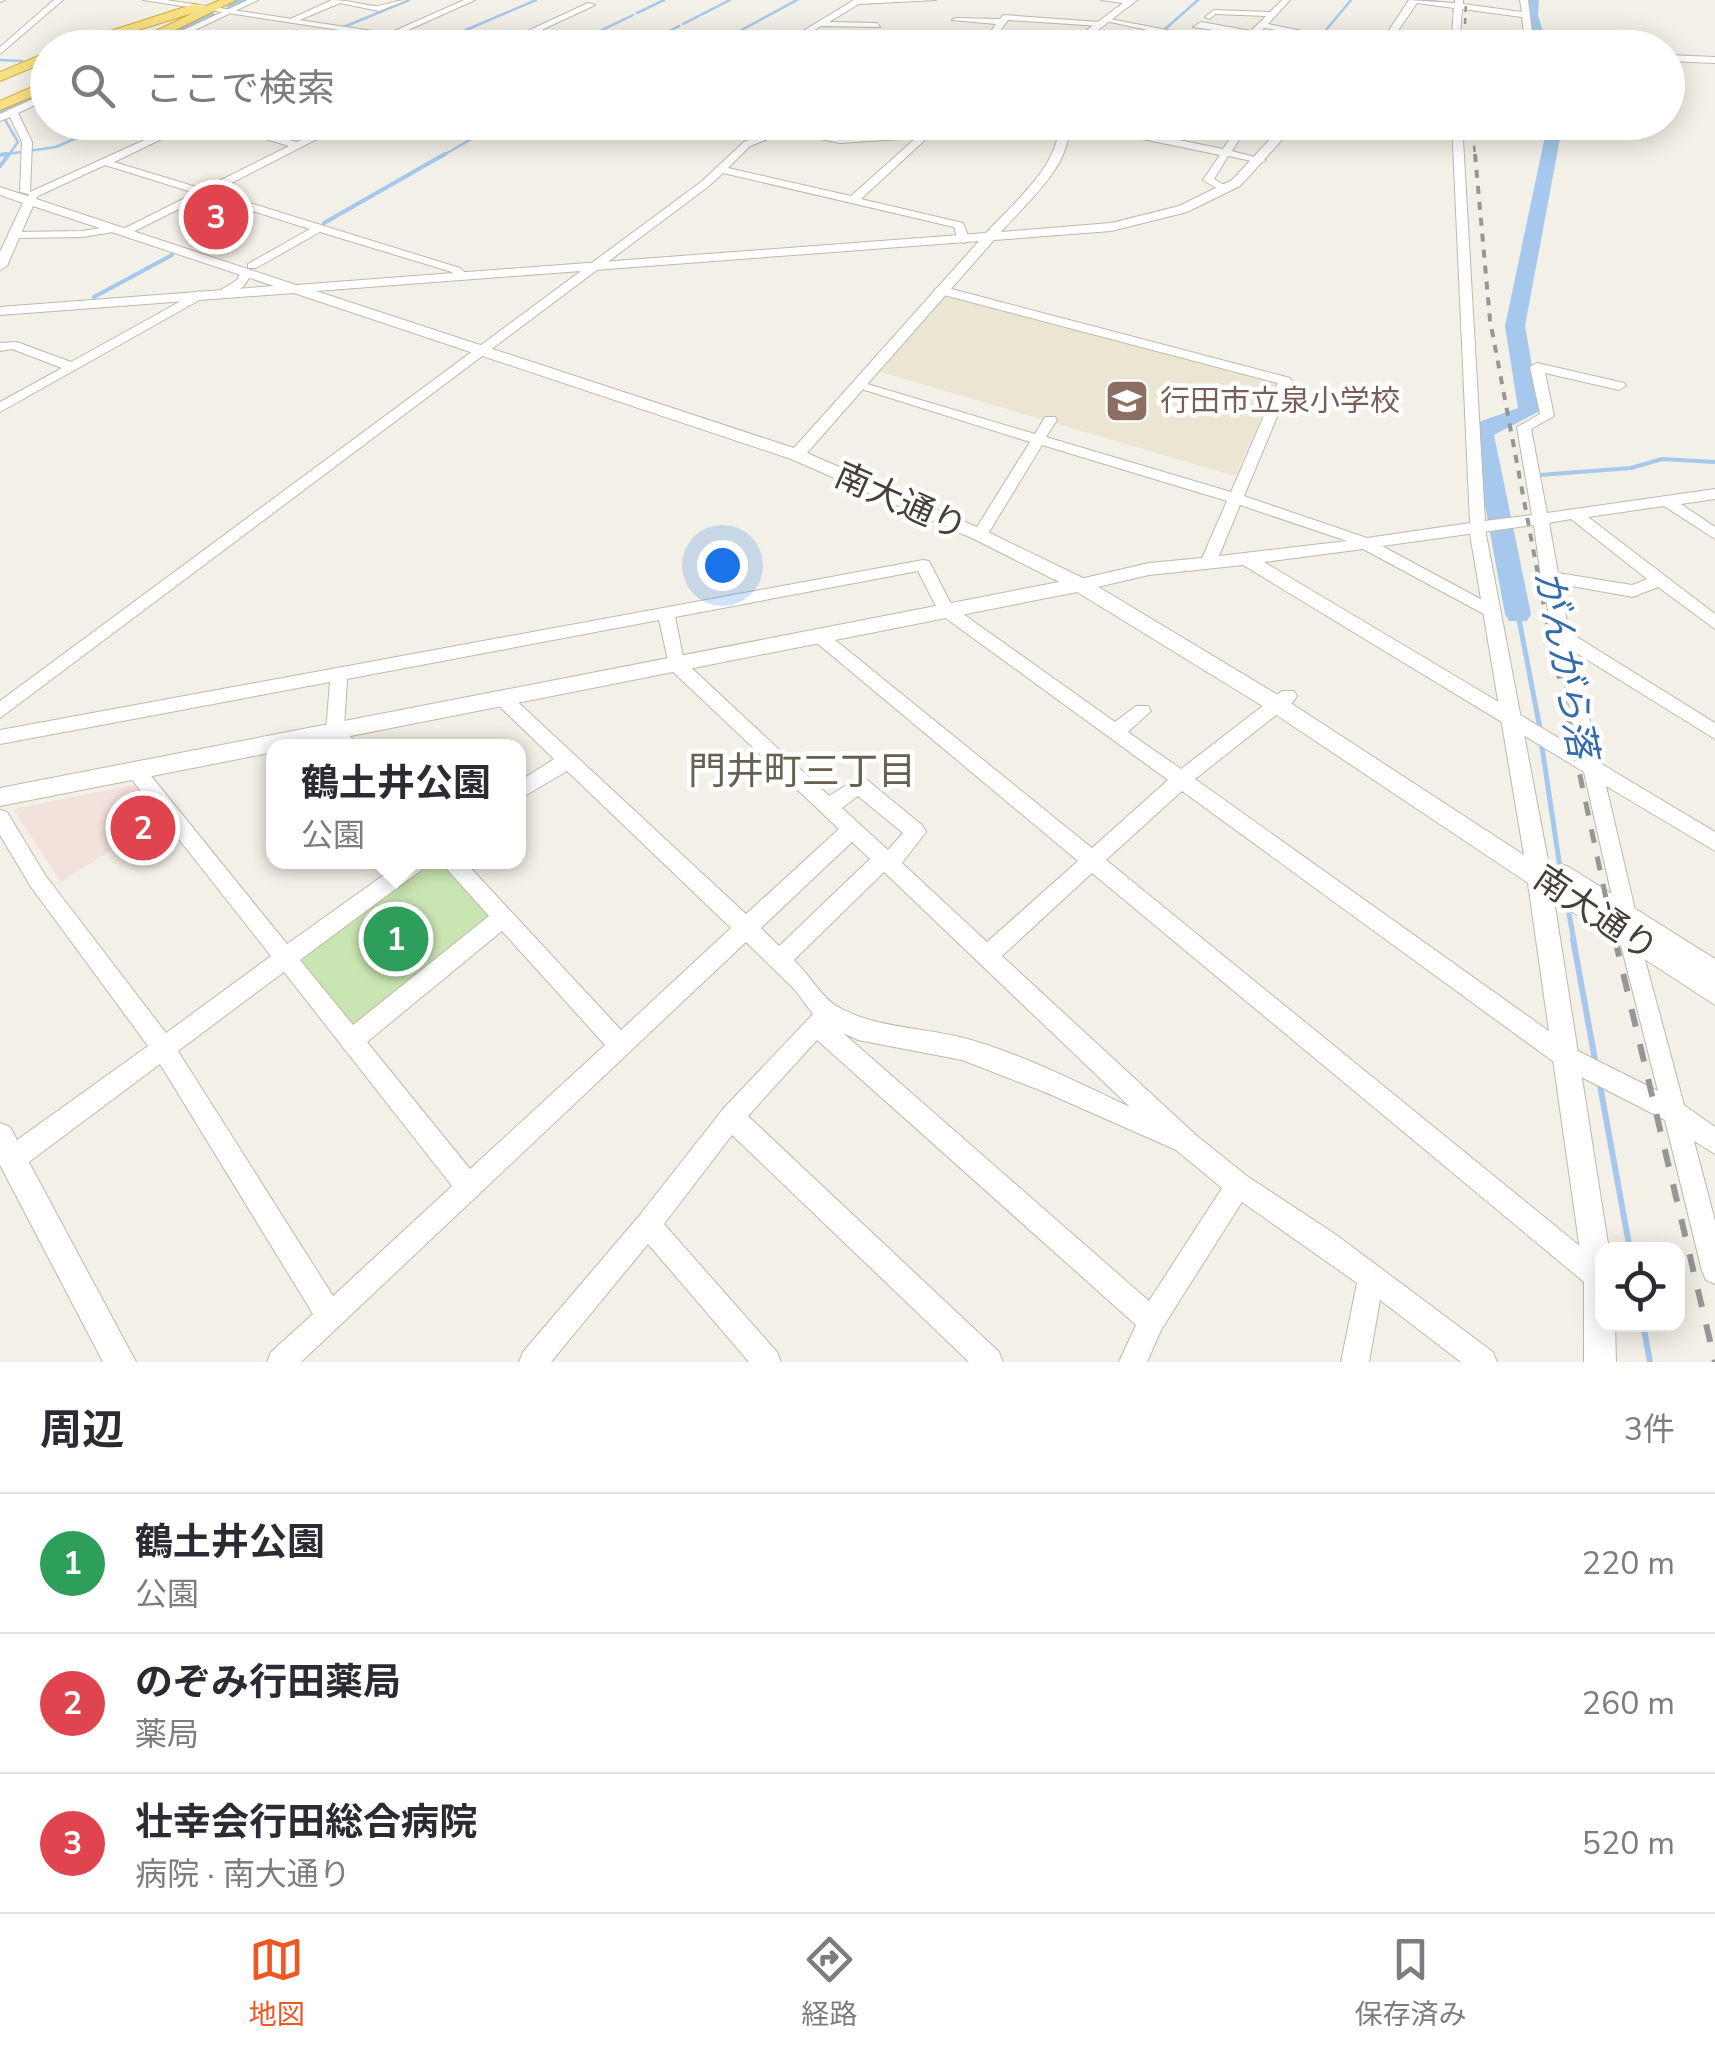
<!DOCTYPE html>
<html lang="ja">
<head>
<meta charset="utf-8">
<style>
  :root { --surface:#fff; --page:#f7f7f7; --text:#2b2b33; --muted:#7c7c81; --line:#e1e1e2; --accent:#ef5622 }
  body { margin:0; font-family:"Nunito Sans","Noto Sans JP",sans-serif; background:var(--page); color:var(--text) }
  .controls { position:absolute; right:30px; bottom:30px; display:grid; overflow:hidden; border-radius:20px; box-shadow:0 5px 25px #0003 }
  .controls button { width:90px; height:90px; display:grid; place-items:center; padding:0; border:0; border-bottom:2px solid var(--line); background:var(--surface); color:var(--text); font:50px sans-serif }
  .you { position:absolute; left:722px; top:565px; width:35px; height:35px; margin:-25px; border:8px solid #fff; border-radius:50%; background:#1a73e8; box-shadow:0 0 0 15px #1a73e833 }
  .badge { display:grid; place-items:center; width:65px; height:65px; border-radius:50%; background:var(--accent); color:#fff; font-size:32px; font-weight:700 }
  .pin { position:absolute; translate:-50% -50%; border:5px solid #fff; box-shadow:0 2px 10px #0006 }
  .popup { position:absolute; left:266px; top:739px; width:260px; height:130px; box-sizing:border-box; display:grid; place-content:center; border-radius:20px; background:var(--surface); filter:drop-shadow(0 2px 8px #0005); font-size:32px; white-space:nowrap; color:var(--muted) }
  .popup b { font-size:38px; color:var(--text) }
  .popup::after { content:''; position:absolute; left:50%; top:100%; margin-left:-20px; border:20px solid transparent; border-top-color:var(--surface) }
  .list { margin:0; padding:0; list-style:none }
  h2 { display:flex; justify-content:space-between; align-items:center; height:130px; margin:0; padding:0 40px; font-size:42px }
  h2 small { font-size:32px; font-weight:400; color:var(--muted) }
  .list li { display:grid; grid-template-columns:65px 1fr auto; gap:30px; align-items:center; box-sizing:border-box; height:140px; padding:0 40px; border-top:2px solid var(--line) }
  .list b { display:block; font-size:38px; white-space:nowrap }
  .list p { margin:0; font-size:32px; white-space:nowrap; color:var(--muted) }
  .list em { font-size:32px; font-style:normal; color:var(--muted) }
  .icon { flex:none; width:55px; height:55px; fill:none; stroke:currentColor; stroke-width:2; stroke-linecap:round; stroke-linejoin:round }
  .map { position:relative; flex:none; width:1715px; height:1362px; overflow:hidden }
  .search { position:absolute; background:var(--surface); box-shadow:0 5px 25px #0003; left:30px; right:30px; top:30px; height:110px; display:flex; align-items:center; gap:25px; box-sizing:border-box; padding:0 35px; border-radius:55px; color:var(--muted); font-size:38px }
  .sheet { height:550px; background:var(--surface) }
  nav { display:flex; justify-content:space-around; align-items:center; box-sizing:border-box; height:140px; border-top:2px solid var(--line); background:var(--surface); font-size:28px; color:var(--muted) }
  nav a { display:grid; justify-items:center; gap:5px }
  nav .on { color:var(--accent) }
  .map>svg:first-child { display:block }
</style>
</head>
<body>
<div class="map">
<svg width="1715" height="1362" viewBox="0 0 1715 1362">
  <rect width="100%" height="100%" fill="#f3f0e7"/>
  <path fill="#ebe6d2" d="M943,296L1278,382L1235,476L881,372Z"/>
  <path fill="#f3e1db" d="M139,784L160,811L125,833L129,839L61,882L13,809Z"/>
  <path fill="#c9e5b2" d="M426,862H439L493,920L353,1032L296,958Z"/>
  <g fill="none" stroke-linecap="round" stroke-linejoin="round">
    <path stroke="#a6c8ec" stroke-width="2.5" d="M1424,0L1446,3
      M637,13L664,0
      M683,24L730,0
      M1164,30L1198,0
      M734,34L797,0
      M470,43L487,36L466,30L536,0
      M293,48L409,0
      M565,48L633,15
      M637,48L679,26
      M710,48L729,37
      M1145,48L1162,32
      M1311,48L1351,0
      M0,60L22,61
      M4,118L18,142L7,157
      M0,155L56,147L113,122
      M440,157L501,122"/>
    <path stroke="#a6c8ec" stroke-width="4" d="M0,155L6,154
      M0,166L9,154
      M324,223L445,154
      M94,297L172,255
      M1540,475L1631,468L1662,459L1715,462"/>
    <path stroke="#a6c8ec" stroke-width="5" d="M1518,614L1540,729
      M1541,740L1560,868
      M1567,903L1574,941"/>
    <path stroke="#a6c8ec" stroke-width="6" d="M1573,939L1596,1065
      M1599,1080L1630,1250
      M1643,1324L1650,1362"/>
    <path fill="#a6c8ec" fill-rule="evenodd" d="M233,0H249L235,9H227V3Z
      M1527,0H1539L1538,15L1548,48H1534L1526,15Z
      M210,11L216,15L214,18L152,48H134Z
      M48,86V96L0,116V106Z
      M1548,122H1563L1525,326L1540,411L1494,435L1531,614L1527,621H1509L1505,614L1472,435L1479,422L1518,408L1505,326Z"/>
    <defs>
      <path id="minor" d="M0,0H5L0,2Z
        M54,0H63L0,54V47Z
        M248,0H258L157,48H145Z
        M332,0C347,0 360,4 374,6C385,6 395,0 407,0L379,11L340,3L295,22L288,20Z
        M464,0H475L368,48H356Z
        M854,0H936L859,4L829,22L877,23L880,27L821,26L791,44L877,43L880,48H775Z
        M1101,0H1131L1134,2L1130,4Z
        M1282,0H1290L1268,24L1307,32L1303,34L1264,28L1247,46L1250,48H1231L1101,20L1105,18L1239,44L1247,35L1193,27L1201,22L1251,31L1266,16L1216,14L1209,19L1205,17L1214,10L1270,12Z
        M1409,0L1455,3V0H1463V4L1522,12L1520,0H1528L1534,48H1526L1522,17L1462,9L1459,48H1451L1454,8L1417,3L1386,48H1377Z
        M588,3L595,5L503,48H491Z
        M1003,15L1100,22L1104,24L1100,26L1008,20L1000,31L1080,40L1076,43L996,36L990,44L995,48H983L981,45L996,24L952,20L956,18L1000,19Z
        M48,92V99L18,113L32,142L30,192L184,122H197L114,162L203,189L289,146L209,122H225L297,142L338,122H350L214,192L460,268L468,275L458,277L452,272L320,232L256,268H248V264L310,229L205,196L129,234H121V230L195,193L105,165L38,196L34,202H26L29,194L20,192L22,142L10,117L0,121V114Z
        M792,122H806L795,128L840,137L1091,122L1223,149L1241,122H1250L1232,151L1266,160L1261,163L1228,156L1214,179L1229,188L1230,190L1225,193L1203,180L1220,155L1084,127L928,137L861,199L963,223L970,240L964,243L958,240L954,227L723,173L709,186L0,718V701L701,182L744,142ZM786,132L840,143L916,138L851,196L728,168L750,146Z
        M1452,122H1462L1485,521L1532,515L1517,427L1540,414L1530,367L1537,363L1624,383L1626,386L1619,390L1545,373L1554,416L1531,429L1547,513L1715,489V499L1681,504L1715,527V539L1664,506L1588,517L1715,614V629L1658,587L1633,597L1560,584L1569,632L1715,723V739L1573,651L1600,763L1715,832V851L1606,786L1636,914L1633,921L1626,923L1619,921L1616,914L1584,772L1243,565L1149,575L1080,591L1072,585L1080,579L1149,563L1202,558L1227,501L1042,445L985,539H975L972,535L1030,442L852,386L859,382L864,383L1035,434L1045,417H1055L1057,420L1046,437L1231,492L1278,383L936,293L934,290L940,286L1290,378L1292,381L1244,496L1367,538L1470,523ZM1240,505L1347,541L1219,556ZM1571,519L1647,579L1632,585L1558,573L1549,523ZM1534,525L1541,577L1579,750L1264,562L1363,549L1493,619L1501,613L1499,609L1382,546Z
        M115,226L121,229L119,231L82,237L14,238L8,235L14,232L82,231Z
        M241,271L251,273C247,286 233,298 219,297V291L237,280Z
        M199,291L205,295L203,298L0,412V402L62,368L12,349L0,351V343L17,342L71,362Z
        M923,560L929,561L952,606L1115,722L1136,706H1148L1151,711L1128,732L1181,769L1282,691H1294L1297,696L1294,701L1195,779L1574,1049L1658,1091L1619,937L1623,930L1630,927L1637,930L1684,1105L1715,1127V1154L1694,1141L1715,1221V1284L1706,1280L1702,1271L1665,1120L1558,1065L1182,791L1106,860L1602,1264V1290L1590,1287L1092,873L1002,956L1197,1136L1247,1176L1335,1234L1493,1352L1497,1362H1461L1380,1300L1369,1362H1341L1357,1283L1242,1202L1161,1330L1147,1362H1119L1136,1325L817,1040L748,1116L999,1352L1003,1362H969L732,1135L664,1224L777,1352L781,1362H749L648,1244L551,1362H519L523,1352L639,1216L723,1109L813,1014L795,990L746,942L301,1362H267L271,1352L313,1314L160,1064L21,1168L12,1171L3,1168L0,1159L3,1150L148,1046L31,887L0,835V810L7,812L45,875L166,1033L271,956L129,776L127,771L129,766L136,763L143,766L287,944L402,862H427L424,868L300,960L353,1025L489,916L446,868L443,862H465L621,1030L731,928L567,771L518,800V782L554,759L496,703L493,698L496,693H508L746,914L839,829L670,669L659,620L347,679L344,729L358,746H338L326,731L330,682L0,744V730ZM918,571L940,614L1168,780L1092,848L824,631H812L810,635L812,639L1078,861L987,942L902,863L926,832L923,826L866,779L859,777L829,796L684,661L675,617ZM858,796L903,833L888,850L842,808ZM852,842L870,859L779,946L761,928ZM884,872L1130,1107C1076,1082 1019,1052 960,1037C919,1027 872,1028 835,1005C821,996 807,972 794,960ZM502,931L605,1045L470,1169L367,1042ZM284,972L452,1186L333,1296L178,1051ZM843,1033L858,1040L962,1060L1047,1093L1176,1150L1222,1188L1149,1301Z"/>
      <path id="tertiary" d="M143,0H166L486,48H457Z
        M1127,0H1137L1075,48H1063Z
        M1668,55L1715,57V63L1668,61Z
        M1059,122H1069C1073,165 1027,202 1001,232L1111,223L1179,206L1232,180L1286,122H1298L1240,186L1187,212L1111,231L994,240L807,453L986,531L1087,580L1283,698L1524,855L1469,528L1472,524H1484L1550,871L1561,864L1569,867L1715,959V1005L1554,900L1609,1250H1602V1324H1615L1616,1362H1584V1278L1528,883L1269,710L1077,592L300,746H274V752L0,806V788L1059,582L974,539L791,459L294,293L0,315V307L274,286L33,206L7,266L0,270V252L23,203L0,195V187L296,285L986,233C1013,203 1061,165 1059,122ZM979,241L794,448L316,291Z
        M0,1123L10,1127L136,1362H103L0,1165Z"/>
      <path id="trunk" d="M220,0H236L139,48H121L193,13L80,48L64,46L194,4L204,7Z
        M48,52V61L0,81V72Z
        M48,80V90L0,110V101Z"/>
    </defs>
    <use href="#minor" stroke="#beb9aa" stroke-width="2"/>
    <use href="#tertiary" stroke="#beb9aa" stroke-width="2"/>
    <use href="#trunk" stroke="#d5ad3e" stroke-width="2"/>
    <use href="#minor" fill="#fff" fill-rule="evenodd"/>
    <use href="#tertiary" fill="#fff" fill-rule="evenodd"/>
    <use href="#trunk" fill="#f8e084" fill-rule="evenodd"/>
    <path stroke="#969696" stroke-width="2.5" stroke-dasharray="6 6" stroke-linecap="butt" d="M1464,48L1466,0
      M1472,122L1475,157"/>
    <path stroke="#969696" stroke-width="4" stroke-dasharray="8 8" stroke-linecap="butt" d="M1475,154L1490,320L1545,612"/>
    <path stroke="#969696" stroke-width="5" stroke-dasharray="14 14" stroke-linecap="butt" d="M1545,610L1615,941"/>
    <path stroke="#969696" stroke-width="6" stroke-dasharray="18 18" stroke-linecap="butt" d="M1615,939L1715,1362"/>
  </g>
  <defs>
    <symbol id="school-square" viewBox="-11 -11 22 22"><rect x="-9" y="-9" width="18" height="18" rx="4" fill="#8d6e63" stroke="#fff"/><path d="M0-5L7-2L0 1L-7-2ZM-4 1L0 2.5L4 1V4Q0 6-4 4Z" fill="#fff"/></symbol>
  </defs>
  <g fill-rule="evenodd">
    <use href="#school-square" x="1102" y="376" width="50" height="50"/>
  </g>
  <g text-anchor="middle" stroke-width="9" stroke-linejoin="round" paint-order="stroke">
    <g font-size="30" fill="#785e54" stroke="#fff" text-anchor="start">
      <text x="1160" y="411">行田市立泉小学校</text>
    </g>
    <g font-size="35" fill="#454136" stroke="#fff">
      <text transform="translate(901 501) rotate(24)" y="12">南大通り</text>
      <text transform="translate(1596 913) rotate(34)" y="12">南大通り</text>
    </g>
    <g font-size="38" font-style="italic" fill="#356dac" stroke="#fff">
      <text transform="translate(1566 664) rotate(79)" y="13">がんがら落</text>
    </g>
    <g font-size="38" fill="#67604e" stroke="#fff">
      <text x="802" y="784">門井町三丁目</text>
    </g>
  </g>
</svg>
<div class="controls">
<button><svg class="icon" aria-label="locate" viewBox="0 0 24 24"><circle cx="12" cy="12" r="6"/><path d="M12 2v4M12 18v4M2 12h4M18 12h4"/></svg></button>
</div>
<div class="you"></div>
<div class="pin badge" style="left:396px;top:939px;background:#2e9e5b">1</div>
<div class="popup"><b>鶴土井公園</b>公園</div>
<div class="pin badge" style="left:143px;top:828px;background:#e0444e">2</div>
<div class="pin badge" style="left:216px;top:217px;background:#e0444e">3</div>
<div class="search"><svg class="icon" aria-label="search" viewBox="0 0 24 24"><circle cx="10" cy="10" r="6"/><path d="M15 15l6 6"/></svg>ここで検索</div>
</div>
<section class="sheet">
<h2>周辺<small>3件</small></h2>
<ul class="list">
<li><span class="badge" style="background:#2e9e5b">1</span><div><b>鶴土井公園</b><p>公園</p></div><em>220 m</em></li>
<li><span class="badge" style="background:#e0444e">2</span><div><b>のぞみ行田薬局</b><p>薬局</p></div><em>260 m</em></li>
<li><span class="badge" style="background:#e0444e">3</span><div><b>壮幸会行田総合病院</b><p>病院 · 南大通り</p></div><em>520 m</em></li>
</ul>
</section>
<nav>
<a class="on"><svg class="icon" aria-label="map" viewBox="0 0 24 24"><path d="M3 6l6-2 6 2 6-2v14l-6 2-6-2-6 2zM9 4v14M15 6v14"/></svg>地図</a>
<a><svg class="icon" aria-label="directions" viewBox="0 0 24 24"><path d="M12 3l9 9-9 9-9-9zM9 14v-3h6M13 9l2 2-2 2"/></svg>経路</a>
<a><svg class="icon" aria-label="saved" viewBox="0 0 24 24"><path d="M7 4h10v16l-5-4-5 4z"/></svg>保存済み</a>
</nav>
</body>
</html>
